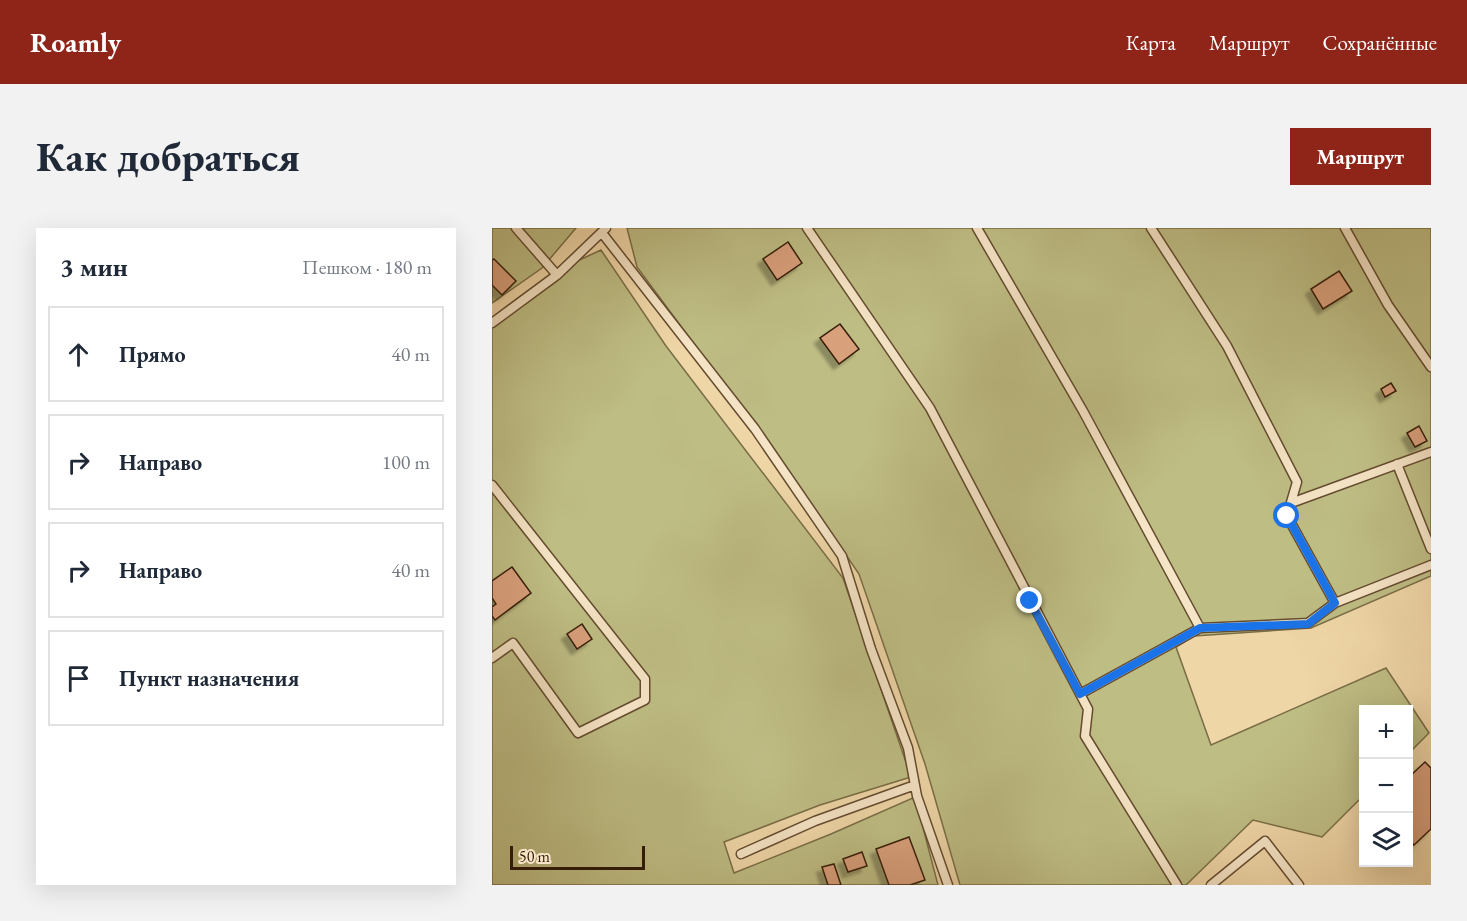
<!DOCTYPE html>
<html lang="ru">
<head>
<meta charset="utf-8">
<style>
  :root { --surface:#fff; --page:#f2f2f3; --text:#1f2937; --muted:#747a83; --line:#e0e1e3; --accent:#8f2418 }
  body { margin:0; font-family:"EB Garamond",serif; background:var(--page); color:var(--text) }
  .controls { position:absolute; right:18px; bottom:18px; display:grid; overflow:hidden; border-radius:0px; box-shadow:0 6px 24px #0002 }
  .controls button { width:54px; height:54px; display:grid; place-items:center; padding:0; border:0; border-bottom:2px solid var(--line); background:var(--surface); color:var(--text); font:30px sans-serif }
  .scale { position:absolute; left:18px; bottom:15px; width:135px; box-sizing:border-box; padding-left:6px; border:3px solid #361d07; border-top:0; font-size:16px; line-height:21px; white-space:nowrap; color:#361d07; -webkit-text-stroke:4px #f5e4c6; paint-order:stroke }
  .stop { position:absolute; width:18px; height:18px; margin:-14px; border:4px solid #1a73e8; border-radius:50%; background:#fff }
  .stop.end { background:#1a73e8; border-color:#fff; box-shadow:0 2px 6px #0008 }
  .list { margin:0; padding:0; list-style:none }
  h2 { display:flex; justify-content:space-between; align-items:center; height:78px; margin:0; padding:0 24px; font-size:26px }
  h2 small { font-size:20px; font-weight:400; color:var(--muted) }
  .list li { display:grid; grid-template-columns:39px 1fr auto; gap:18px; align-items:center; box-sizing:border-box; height:96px; margin:0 12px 12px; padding:0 12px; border:2px solid var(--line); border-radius:0px }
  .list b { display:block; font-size:22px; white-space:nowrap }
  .list em { font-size:20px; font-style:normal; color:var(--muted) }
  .icon { flex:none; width:33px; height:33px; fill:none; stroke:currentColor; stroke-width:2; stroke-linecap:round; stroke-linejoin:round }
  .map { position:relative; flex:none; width:939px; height:657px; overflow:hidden; border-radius:0px }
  header { display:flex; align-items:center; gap:36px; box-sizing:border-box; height:84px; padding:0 30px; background:var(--accent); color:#fff }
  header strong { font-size:28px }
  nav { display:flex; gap:33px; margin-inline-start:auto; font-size:21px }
  .intro { display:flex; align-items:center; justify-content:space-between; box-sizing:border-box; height:144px; padding:0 36px }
  h1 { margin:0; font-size:42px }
  .button { padding:15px 27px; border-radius:0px; background:var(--accent); color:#fff; font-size:21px; font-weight:700 }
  main { display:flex; gap:36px; padding:0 36px }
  aside { flex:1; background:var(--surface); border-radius:0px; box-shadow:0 6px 24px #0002 }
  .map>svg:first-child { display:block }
</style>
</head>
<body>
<header>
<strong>Roamly</strong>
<nav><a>Карта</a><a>Маршрут</a><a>Сохранённые</a></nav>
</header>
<div class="intro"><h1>Как добраться</h1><a class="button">Маршрут</a></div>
<main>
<aside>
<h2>3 мин<small>Пешком · 180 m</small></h2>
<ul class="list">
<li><svg class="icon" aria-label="ahead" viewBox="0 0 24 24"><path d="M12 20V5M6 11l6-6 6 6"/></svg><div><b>Прямо</b></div><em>40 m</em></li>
<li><svg class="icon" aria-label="right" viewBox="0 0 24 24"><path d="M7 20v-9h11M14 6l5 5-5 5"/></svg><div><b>Направо</b></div><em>100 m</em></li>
<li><svg class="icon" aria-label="right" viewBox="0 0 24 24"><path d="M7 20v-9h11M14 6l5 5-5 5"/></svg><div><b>Направо</b></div><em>40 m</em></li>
<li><svg class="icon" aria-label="arrive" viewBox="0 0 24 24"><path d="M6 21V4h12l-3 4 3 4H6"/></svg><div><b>Пункт назначения</b></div></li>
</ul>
</aside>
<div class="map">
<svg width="939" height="657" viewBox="0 0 939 657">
  <defs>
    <filter id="shadow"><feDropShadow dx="-5.5" dy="5.5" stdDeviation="1.5" flood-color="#0004"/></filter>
  </defs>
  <rect width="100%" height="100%" fill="#efd6a7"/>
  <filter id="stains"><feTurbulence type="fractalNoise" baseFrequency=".00333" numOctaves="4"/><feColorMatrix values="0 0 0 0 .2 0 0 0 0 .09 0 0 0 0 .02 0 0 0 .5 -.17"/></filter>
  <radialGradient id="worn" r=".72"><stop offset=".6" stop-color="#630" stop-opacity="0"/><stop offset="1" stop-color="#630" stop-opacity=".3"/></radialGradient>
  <path fill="#bebd84" stroke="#7a6d46" stroke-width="1.5" d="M0,0H84L50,40L0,75Z
    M135,0H939V348L819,400L702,408L684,419L719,517L894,440L937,505L917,525L916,482H872L871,568L830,609L761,592L694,657H468L433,536L367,346L303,252L145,39Z
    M109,22L174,118L351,350L419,549L328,577L232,614L242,645L339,606L423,569L446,657H0V95L83,34Z"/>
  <path fill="#d9a07c" stroke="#361d07" stroke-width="1.5" filter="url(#shadow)" d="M296,14L310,35L285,52L271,31Z
    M2,31L24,53L10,67L0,57V32Z
    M847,43L860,63L831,81L819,61Z
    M348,96L367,121L347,136L328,110Z
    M899,155L904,163L893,169L889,161Z
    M927,198L935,213L923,219L915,205Z
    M20,339L39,365L3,392L0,388V379L4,376L0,370V353Z
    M90,396L100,411L85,421L75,406Z
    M933,534L939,540V601L922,617L916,610V550Z
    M417,609L433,652L418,657H397L384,621Z
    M370,624L375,638L356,644L351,631Z
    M342,636L349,657H336L330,639Z"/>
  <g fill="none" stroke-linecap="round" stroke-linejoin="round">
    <defs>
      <path id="service" d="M24,0L65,47
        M315,0L438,180L596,481L593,508L685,657
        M485,0L591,183L708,400L816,395L843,375L795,288L805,254L735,118L659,0
        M853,0L896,77L939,139
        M110,5L263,201L350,328L379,421L416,520L425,568L456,657
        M0,95L65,47L114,0
        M905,236L939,321
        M0,257L153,451V472L86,505L21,415L0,430
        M799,275L939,224
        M843,375L939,337
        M588,466L708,400
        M249,626L323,593L423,557
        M719,657L773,613L807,657"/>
    </defs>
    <use href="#service" stroke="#644b2f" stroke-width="11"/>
    <use href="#service" stroke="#f5e4c6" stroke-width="8"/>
  </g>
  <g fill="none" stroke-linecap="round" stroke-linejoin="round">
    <path stroke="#1a73e8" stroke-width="8" d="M538,373L588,466L708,400L816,396L843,375L795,288"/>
  </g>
  <rect width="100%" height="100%" filter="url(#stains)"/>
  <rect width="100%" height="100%" fill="url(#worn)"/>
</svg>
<div class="controls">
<button>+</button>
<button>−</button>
<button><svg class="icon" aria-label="layers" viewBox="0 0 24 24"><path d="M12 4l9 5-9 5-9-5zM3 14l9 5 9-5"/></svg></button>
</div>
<div class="scale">50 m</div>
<div class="stop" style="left:795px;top:288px"></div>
<div class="stop end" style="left:538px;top:373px"></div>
</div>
</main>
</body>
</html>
